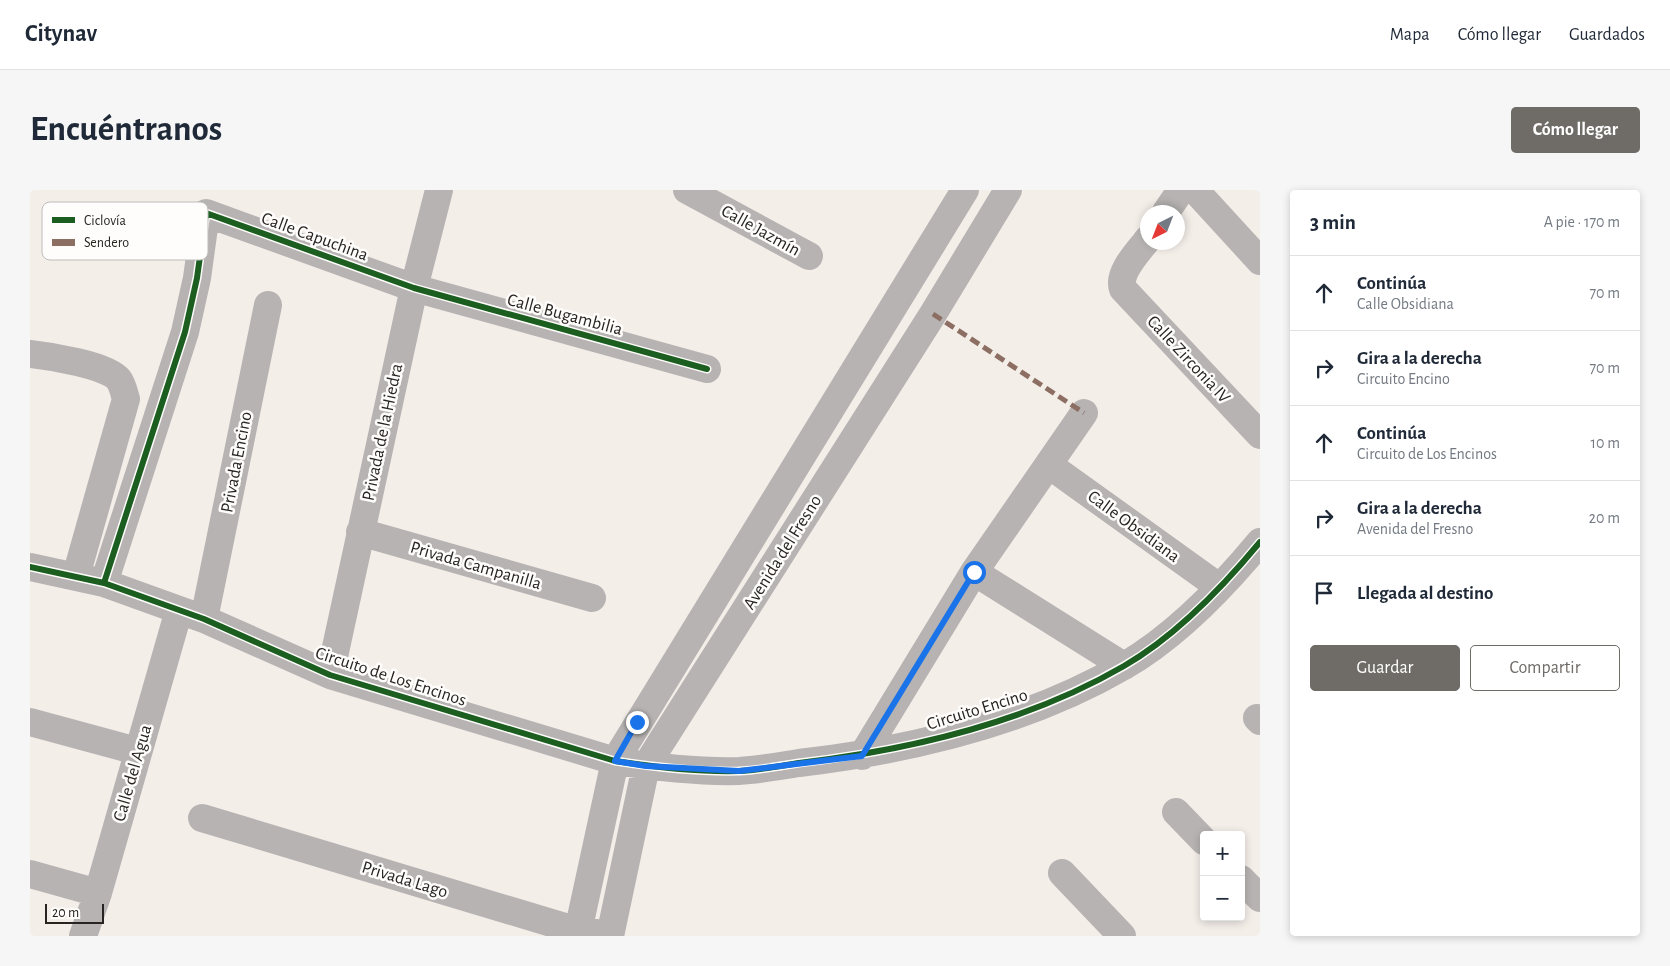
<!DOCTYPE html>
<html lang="es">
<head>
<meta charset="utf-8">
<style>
  :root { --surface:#fff; --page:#f6f6f7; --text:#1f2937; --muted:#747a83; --line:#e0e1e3; --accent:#6f6b67 }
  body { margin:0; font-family:"Alegreya Sans",sans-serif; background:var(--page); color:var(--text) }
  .controls { position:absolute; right:15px; bottom:15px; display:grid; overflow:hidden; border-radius:5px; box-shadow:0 2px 8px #0003 }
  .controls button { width:45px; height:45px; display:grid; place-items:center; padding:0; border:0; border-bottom:1px solid var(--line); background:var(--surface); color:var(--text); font:25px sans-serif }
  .compass { position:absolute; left:1110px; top:15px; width:45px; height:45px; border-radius:50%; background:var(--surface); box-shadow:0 2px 8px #0003; rotate:222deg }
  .scale { position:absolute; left:15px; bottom:12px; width:59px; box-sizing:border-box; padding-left:5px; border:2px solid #282421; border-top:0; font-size:14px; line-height:18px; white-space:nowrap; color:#282421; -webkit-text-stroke:4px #fffdfb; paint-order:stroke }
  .stop { position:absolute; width:15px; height:15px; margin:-11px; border:4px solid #1a73e8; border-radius:50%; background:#fff }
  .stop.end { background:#1a73e8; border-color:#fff; box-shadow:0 1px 5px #0008 }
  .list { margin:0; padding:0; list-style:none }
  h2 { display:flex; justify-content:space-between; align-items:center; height:65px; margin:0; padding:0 20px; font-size:21px }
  h2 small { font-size:16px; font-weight:400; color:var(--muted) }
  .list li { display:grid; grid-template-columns:32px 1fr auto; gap:15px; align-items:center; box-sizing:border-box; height:75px; padding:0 20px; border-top:1px solid var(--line) }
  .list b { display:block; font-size:19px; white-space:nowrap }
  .list p { margin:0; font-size:16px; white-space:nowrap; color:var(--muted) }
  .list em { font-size:16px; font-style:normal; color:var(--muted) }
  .actions { display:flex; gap:10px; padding:15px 20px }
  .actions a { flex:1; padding:11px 0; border:1px solid var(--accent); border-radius:5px; text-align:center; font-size:18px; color:var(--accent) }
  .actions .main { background:var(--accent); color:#fff }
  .icon { flex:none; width:28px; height:28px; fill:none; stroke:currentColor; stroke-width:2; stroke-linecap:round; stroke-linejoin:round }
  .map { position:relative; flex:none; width:1230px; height:746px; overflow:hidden; border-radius:5px }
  header { display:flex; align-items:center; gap:30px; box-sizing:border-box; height:70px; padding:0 25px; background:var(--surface); border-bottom:1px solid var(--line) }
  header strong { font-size:24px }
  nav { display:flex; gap:28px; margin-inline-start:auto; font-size:18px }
  .intro { display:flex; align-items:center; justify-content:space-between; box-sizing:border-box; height:120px; padding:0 30px }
  h1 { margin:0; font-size:35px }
  .button { padding:12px 22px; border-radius:5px; background:var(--accent); color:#fff; font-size:18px; font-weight:700 }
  main { display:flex; gap:30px; padding:0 30px }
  aside { flex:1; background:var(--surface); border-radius:5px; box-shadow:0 2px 8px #0003 }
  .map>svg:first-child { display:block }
</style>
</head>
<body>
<header>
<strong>Citynav</strong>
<nav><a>Mapa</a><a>Cómo llegar</a><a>Guardados</a></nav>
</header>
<div class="intro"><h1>Encuéntranos</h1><a class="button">Cómo llegar</a></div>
<main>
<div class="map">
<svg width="1230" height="746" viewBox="0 0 1230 746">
  <rect width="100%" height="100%" fill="#f4eee9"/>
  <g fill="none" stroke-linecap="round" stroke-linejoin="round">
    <path stroke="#b6b3b2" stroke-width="28" d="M657,0L779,66
      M1165,0L1230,71
      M1136,22L1151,0
      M1118,49C1108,62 1087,83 1093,99L1230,245
      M0,164C18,166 79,175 89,190C93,196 94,203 96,209L46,386
      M1019,275L1189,397
      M330,342L562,408
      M0,377L74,393L174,429L300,485L585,571C624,577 670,582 709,581C729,580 750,576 769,573C880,560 996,533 1094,476C1146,446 1192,398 1230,352
      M944,382L1094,476
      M74,393L155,142L167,88L176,23L384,98L677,179
      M174,429L238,115
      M300,485L384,98L409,0
      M1227,528L1230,531
      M0,532L107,561
      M832,566L944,382L1054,223
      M1146,622L1174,651
      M172,628L548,741L566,743
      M1032,683L1092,746
      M0,684L68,703
      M1211,689L1230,708
      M53,746L68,703L149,420
      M547,746L585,571L935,0
      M580,746L616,576L903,124L978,0"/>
    <path stroke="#8d6e63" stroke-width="5" stroke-dasharray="10 5" stroke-linecap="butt" d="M903,124L1054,223"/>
    <defs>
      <path id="cycleway" d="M0,377L74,393L174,429L300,485L585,571C624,577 670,582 709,581C729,580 750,576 769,573C880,560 996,533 1094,476C1146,446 1192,398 1230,352
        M74,393L155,142L167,88L176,23L384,98L677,179"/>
    </defs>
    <use href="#cycleway" stroke="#fffdfb" stroke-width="9"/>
    <use href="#cycleway" stroke="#1b5e20" stroke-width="6"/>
  </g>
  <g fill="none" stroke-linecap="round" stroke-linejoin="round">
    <path stroke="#1a73e8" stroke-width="6" d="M607,532L585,571L616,576L709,581L832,566L944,382"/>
  </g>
  <g text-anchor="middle" stroke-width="5" stroke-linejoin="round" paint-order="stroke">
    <g font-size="18" fill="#282421" stroke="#fffdfb">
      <text transform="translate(731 40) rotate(29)" y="6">Calle Jazmín</text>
      <text transform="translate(285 46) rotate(20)" y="6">Calle Capuchina</text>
      <text transform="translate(535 124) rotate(15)" y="6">Calle Bugambilia</text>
      <text transform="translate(1159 169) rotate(47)" y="6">Calle Zirconia IV</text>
      <text transform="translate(352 242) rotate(-78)" y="6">Privada de la Hiedra</text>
      <text transform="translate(206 272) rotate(-79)" y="6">Privada Encino</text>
      <text transform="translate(1104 336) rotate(36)" y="6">Calle Obsidiana</text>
      <text transform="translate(752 362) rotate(-58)" y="6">Avenida del Fresno</text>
      <text transform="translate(446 375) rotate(16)" y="6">Privada Campanilla</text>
      <text transform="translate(361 486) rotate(18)" y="6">Circuito de Los Encinos</text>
      <text transform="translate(947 519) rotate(-17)" y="6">Circuito Encino</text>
      <text transform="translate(102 583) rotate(-74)" y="6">Calle del Agua</text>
      <text transform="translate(375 689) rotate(17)" y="6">Privada Lago</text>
    </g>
  </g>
  <rect x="12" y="12" width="166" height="58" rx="8" fill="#fffdfb" stroke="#bebcba" stroke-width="1"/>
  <rect x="22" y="27" width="23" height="6" fill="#1b5e20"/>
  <rect x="22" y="49" width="23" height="7" fill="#8d6e63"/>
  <g font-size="14" fill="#282421">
    <text x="54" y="35">Ciclovía</text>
    <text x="54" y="57">Sendero</text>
  </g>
</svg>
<div class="controls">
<button>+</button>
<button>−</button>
</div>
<svg class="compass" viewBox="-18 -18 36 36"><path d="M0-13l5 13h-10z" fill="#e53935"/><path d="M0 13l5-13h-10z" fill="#747a83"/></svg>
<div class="scale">20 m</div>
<div class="stop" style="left:944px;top:382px"></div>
<div class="stop end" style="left:607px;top:532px"></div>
</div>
<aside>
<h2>3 min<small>A pie · 170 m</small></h2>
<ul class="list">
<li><svg class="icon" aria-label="ahead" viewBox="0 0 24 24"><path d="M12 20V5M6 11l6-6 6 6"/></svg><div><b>Continúa</b><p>Calle Obsidiana</p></div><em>70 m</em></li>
<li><svg class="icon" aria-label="right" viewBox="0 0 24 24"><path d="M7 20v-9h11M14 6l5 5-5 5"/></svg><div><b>Gira a la derecha</b><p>Circuito Encino</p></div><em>70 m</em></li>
<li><svg class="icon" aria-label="ahead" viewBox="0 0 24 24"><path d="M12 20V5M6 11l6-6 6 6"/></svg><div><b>Continúa</b><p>Circuito de Los Encinos</p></div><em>10 m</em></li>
<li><svg class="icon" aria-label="right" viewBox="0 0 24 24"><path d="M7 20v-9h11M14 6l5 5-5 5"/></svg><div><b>Gira a la derecha</b><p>Avenida del Fresno</p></div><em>20 m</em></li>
<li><svg class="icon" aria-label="arrive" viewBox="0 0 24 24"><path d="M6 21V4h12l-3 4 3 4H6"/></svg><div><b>Llegada al destino</b></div></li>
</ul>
<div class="actions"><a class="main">Guardar</a><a>Compartir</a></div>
</aside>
</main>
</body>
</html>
